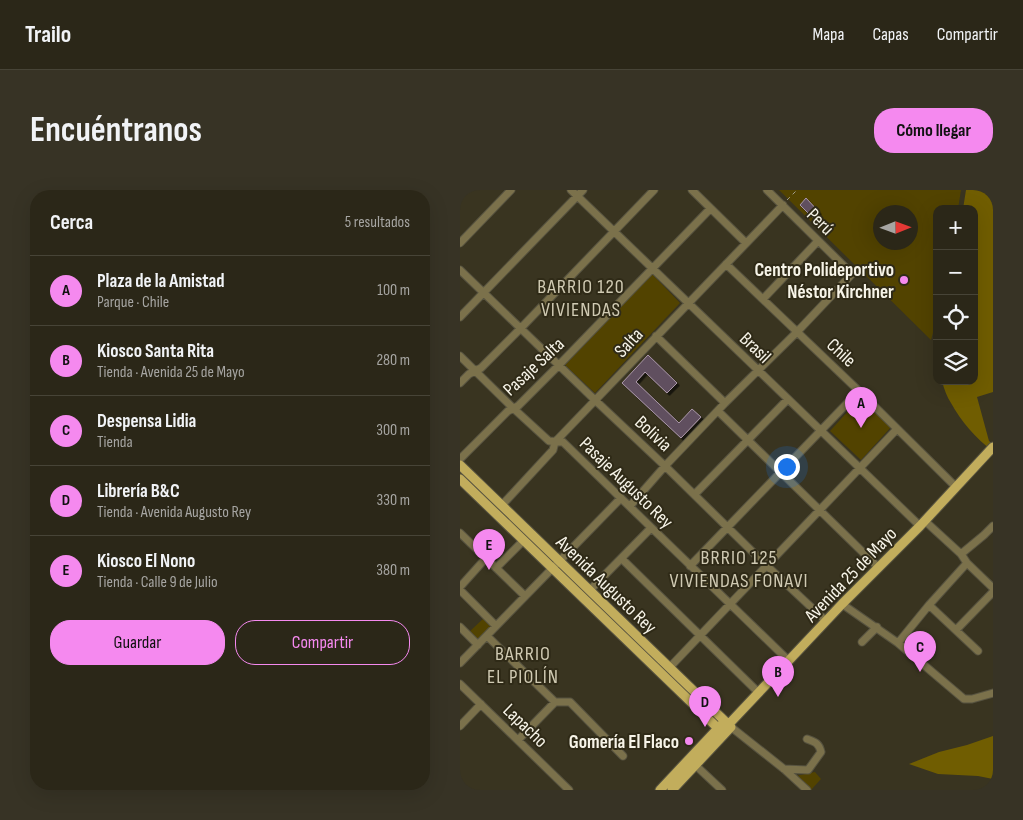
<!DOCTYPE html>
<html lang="es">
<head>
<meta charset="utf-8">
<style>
  :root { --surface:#2b2718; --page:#373325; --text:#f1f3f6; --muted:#a6a5a2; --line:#474437; --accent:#f589ef }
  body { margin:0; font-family:"Sofia Sans Condensed",sans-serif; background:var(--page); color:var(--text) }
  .controls { position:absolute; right:15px; top:15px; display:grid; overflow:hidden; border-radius:10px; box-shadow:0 5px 20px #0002 }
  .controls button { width:45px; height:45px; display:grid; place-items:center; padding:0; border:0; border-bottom:1px solid var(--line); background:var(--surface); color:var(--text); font:25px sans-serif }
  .compass { position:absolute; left:413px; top:15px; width:45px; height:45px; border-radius:50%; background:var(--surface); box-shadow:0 5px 20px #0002; rotate:89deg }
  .you { position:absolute; left:326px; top:276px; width:18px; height:18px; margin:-12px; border:4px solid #fff; border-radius:50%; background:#1a73e8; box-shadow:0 0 0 8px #1a73e833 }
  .badge { display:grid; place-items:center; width:32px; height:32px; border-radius:50%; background:var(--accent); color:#111; font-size:16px; font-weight:700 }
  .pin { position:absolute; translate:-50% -41px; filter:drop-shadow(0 1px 2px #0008) }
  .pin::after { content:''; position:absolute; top:26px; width:18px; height:15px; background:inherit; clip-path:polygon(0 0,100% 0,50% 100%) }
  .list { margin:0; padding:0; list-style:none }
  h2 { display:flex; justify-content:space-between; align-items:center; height:65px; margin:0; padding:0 20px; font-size:21px }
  h2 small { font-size:16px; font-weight:400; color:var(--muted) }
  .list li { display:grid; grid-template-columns:32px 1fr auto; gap:15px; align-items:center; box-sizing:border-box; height:70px; padding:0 20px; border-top:1px solid var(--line) }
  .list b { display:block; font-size:19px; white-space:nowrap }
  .list p { margin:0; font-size:16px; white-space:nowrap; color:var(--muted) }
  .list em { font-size:16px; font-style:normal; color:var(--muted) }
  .actions { display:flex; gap:10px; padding:15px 20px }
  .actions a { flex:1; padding:11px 0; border:1px solid var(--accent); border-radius:20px; text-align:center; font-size:18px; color:var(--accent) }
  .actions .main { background:var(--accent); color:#111 }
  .icon { flex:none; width:28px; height:28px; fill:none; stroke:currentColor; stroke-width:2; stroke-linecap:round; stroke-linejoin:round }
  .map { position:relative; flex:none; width:533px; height:600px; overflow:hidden; border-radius:20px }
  header { display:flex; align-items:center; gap:30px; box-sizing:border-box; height:70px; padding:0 25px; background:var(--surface); border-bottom:1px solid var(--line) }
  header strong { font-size:24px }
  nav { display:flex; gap:28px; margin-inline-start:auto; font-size:18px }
  .intro { display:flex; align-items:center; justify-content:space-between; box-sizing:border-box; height:120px; padding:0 30px }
  h1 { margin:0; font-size:35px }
  .button { padding:12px 22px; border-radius:20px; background:var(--accent); color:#111; font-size:18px; font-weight:700 }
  main { display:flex; gap:30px; padding:0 30px }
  aside { flex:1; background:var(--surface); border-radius:20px; box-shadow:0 5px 20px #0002 }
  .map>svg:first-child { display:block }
</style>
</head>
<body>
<header>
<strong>Trailo</strong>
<nav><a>Mapa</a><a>Capas</a><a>Compartir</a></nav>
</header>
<div class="intro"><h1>Encuéntranos</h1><a class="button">Cómo llegar</a></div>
<main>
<aside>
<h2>Cerca<small>5 resultados</small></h2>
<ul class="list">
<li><span class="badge">A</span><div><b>Plaza de la Amistad</b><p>Parque · Chile</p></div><em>100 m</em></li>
<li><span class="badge">B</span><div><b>Kiosco Santa Rita</b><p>Tienda · Avenida 25 de Mayo</p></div><em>280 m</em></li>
<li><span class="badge">C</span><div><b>Despensa Lidia</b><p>Tienda</p></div><em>300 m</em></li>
<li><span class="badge">D</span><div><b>Librería B&amp;C</b><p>Tienda · Avenida Augusto Rey</p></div><em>330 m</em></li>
<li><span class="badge">E</span><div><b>Kiosco El Nono</b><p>Tienda · Calle 9 de Julio</p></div><em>380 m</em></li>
</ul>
<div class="actions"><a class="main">Guardar</a><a>Compartir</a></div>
</aside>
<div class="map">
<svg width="533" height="600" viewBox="0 0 533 600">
  <defs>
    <filter id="shadow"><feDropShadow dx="2.5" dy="2.5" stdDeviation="0" flood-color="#0009"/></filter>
  </defs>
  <rect width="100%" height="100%" fill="#393420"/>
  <path fill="#524300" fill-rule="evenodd" d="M319,0H501L498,19H477V128L471,150ZM420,22H450V52H420Z
    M192,84L220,113L135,203L105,175Z
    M401,207L432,236L401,270L370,241Z
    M2,281L90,366L88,369L0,284Z
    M105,380L258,526L254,530L102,383Z
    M24,428L33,437L18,451L9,442Z
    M355,582L361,589L351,600L336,586Z"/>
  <path fill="#705d01" d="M506,0H533V202L517,207L529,251L533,254V261C516,249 501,231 491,213C487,207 484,199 482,191H514V19H503Z
    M533,546V589L518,586L478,584L449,574L479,562L507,555Z"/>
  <path fill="#604f5f" stroke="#aa97a8" filter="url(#shadow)" d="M346,8L359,22L353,28L340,15Z
    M188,165L217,193L207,203L185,182L176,192L219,233L232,219L241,227L221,248L162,193Z"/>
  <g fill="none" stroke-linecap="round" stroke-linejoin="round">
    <defs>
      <path id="minor" d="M111,0L460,336
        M232,0L286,53
        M0,53L51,0
        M266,74L399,201L496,297
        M0,80L136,211L205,276L306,375L366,431
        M303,109L358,51
        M0,127L123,0
        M196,146L265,213
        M0,166L53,218L89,251L103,252L329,471
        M0,193L9,184L21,178L61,138L194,0
        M258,221L419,378
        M0,269L48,221L58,216L99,175L250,19
        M235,304L328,209
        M42,315L93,260L95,252L323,15
        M170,316L205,276L265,213L337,142L392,84L307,0
        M465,331L501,364L507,373L533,398
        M0,343L65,406
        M501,364L524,345L533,336
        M162,369L299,503
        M230,376L399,201
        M36,378L64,350
        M0,397L26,368
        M0,400L36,436
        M130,400L191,338
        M382,414L438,453L504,509H512L533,503
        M469,415L518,461
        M0,437L18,455
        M496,440L533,402
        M27,446L95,512H110L163,566
        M402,452L417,437
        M438,453L469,415L507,373
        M0,473L161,308
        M210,477L437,239
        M0,494L109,600
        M0,536L21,514
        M271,537L324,579L347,600
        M58,550L95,512
        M233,573L262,600
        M324,579L348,580L361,562C359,553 355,552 347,549"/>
      <path id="major" d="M0,275L271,537L212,600
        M0,289L264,544
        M269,534L382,414L460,336L533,257
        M200,600L262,534"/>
    </defs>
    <use href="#minor" stroke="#575340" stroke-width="9"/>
    <use href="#major" stroke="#575340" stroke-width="11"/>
    <path stroke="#a09c8c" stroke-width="1" stroke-dasharray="4 4" stroke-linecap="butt" d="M327,10L337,0
      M28,361L44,344"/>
    <use href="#minor" stroke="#7b714b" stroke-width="7"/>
    <use href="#major" stroke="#c2ad5c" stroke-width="9"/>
  </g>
  <g fill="#f589ef" stroke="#2f2a17" stroke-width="2">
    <circle cx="444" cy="90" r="5"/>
    <circle cx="229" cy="551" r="5"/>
  </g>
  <g text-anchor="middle" stroke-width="4" stroke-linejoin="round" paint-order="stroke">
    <g font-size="19" fill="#f7f4e8" stroke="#2f2a17">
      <text transform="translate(361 31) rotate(45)" y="7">Perú</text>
      <text transform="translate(168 152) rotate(-47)" y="7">Salta</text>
      <text transform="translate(296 157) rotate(44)" y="7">Brasil</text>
      <text transform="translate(382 162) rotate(43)" y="7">Chile</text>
      <text transform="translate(73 176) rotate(-43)" y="7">Pasaje Salta</text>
      <text transform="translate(194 243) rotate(43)" y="7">Bolivia</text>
      <text transform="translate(167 292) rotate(44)" y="7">Pasaje Augusto Rey</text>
      <text transform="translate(390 384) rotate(-46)" y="7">Avenida 25 de Mayo</text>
      <text transform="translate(147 394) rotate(44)" y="7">Avenida Augusto Rey</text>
      <text transform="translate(66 535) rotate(44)" y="7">Lapacho</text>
    </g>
    <g font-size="19" font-weight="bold" fill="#f7f4e8" stroke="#2f2a17" text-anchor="end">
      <text x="434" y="86">Centro Polideportivo<tspan x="434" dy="22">Néstor Kirchner</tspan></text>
      <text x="219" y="558">Gomería El Flaco</text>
    </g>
    <g font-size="20" letter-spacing="1" fill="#d0cab3" stroke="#2f2a17">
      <text x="121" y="103">BARRIO 120<tspan x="121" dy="23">VIVIENDAS</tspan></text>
      <text x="279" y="374">BRRIO 125<tspan x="279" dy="23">VIVIENDAS FONAVI</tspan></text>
      <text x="63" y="470">BARRIO<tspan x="63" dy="23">EL PIOLÍN</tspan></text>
    </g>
  </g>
</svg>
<div class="controls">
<button>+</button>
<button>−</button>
<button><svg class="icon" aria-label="locate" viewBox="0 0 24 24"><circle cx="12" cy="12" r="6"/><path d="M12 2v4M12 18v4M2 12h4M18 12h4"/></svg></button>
<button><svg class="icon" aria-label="layers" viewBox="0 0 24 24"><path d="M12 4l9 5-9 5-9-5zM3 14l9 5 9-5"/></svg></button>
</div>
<svg class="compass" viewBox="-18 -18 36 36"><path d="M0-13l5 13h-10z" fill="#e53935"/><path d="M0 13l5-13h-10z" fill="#a6a5a2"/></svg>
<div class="you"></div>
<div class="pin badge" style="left:401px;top:238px">A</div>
<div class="pin badge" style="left:318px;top:507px">B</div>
<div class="pin badge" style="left:460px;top:482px">C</div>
<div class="pin badge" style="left:245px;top:537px">D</div>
<div class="pin badge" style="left:29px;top:380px">E</div>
</div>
</main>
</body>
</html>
